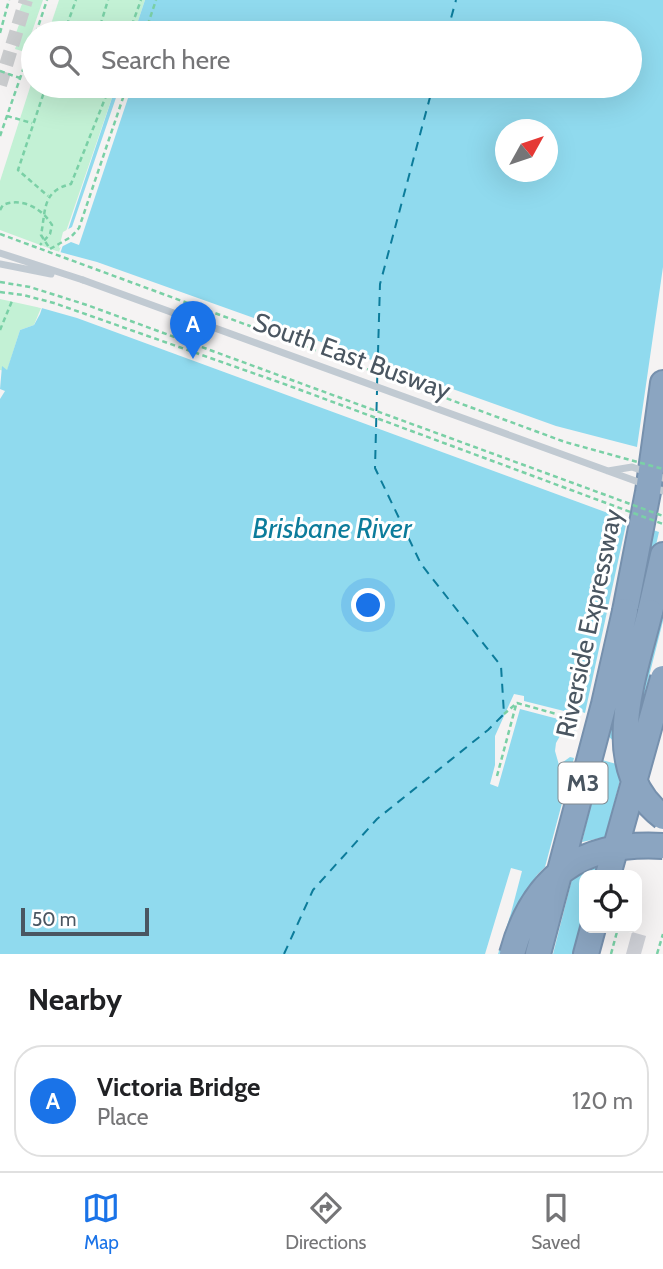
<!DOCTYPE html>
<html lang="en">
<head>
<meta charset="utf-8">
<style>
  :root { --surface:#fff; --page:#f6f6f6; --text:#202124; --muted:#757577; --line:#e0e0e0; --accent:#1a73e8 }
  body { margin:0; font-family:Cabin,sans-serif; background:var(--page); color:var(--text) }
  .controls { position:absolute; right:21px; bottom:21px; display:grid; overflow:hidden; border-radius:14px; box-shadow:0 7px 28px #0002 }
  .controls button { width:63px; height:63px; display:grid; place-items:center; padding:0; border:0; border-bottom:2px solid var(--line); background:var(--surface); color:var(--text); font:35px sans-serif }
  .compass { position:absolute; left:495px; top:119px; width:63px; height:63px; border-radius:50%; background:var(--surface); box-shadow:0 7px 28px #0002; rotate:50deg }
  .scale { position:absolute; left:21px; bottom:18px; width:128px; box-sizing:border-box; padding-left:7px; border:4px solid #4a5661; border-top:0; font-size:19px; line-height:24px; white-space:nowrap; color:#4a5661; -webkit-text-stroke:5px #fff; paint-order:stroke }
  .you { position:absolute; left:369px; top:606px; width:24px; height:24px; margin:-18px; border:5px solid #fff; border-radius:50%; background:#1a73e8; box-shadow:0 0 0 10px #1a73e833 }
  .badge { display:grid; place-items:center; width:46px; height:46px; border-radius:50%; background:var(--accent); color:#fff; font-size:23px; font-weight:700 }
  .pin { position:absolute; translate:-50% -58px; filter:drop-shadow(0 2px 4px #0008) }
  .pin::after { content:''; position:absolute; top:37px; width:24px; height:21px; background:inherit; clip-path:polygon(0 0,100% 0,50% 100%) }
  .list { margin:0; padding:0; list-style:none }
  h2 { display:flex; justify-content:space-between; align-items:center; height:91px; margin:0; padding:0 28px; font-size:30px }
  h2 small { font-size:23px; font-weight:400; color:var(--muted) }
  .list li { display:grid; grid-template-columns:46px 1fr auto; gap:21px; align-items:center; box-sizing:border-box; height:112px; margin:0 14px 14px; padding:0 14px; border:2px solid var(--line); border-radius:28px }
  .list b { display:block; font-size:26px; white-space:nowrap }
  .list p { margin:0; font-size:23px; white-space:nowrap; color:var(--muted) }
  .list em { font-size:23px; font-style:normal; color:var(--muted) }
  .icon { flex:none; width:38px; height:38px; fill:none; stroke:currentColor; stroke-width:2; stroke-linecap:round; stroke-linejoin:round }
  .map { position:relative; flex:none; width:663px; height:954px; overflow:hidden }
  .search { position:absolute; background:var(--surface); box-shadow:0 7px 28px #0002; left:21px; right:21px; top:21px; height:77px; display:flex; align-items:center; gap:18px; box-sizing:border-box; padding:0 24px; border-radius:38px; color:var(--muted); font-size:26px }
  .sheet { height:217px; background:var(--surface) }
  nav { display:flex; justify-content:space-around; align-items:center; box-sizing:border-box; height:98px; border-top:2px solid var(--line); background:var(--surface); font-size:19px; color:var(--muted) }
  nav a { display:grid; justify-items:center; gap:4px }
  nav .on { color:var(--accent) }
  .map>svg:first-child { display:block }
</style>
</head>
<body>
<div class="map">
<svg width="663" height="954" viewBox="0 0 663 954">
  <rect width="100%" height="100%" fill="#f5f3f3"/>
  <path fill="#c3f1d5" d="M19,0H43L25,52L15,49L20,35L16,33L21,19L17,17L22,4Z
    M59,0H145L134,33H48Z
    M33,78V86H116L59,252L0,230V181Z
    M0,299L41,308L34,325L20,330L7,371L0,370Z"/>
  <path fill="#90daee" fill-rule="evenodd" d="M145,0H663V657L603,875H584V928L582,954H0V399L5,391L0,389L2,366L7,370L20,330L34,325L40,314L116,86H630V33H134ZM505,130H548V172H505Z"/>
  <path fill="#f5f3f3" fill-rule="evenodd" d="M120,86H132L79,245L71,242L59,248L63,232L72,227Z
    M56,251L97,262L556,426L637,447L663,267V597L640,697V712L663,621V672L607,875H595L598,862L573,875L553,954H523V897L537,875L545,867L574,758L570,757L559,765L555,751L556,743L565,727L569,724L575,731L577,724L520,709L498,787L490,784L495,765V736L514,694L524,696V701L580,715L582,712L585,713L627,520L77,318L38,307ZM653,530L659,532L624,684L617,744L608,736L647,569ZM602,760L620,765L622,773L605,837L582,842Z
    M511,868L522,871L511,913L498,954H485Z"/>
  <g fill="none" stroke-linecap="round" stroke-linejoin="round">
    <path stroke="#0c7c9b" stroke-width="2" stroke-dasharray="9 7" stroke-linecap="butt" d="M447,33L456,0
      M377,386L380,284L433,86
      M284,954L313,890L377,819L488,730L504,714L501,666L421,564L375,468L377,391"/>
  </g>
  <path fill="#cdcfd5" d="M632,932L646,936L641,954H626Z"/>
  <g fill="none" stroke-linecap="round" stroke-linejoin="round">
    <path stroke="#caccce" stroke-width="14" stroke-dasharray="14 7" stroke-linecap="butt" d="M0,85L26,0"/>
    <defs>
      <path id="motorway" d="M625,611L648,492L663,383
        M650,612L663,555
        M586,954L593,928"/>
    </defs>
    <use href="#motorway" stroke="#7690ad" stroke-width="28"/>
    <path stroke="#7ad0a6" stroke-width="2.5" stroke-dasharray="5 3.5" stroke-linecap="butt" d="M0,33L9,0
      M36,33L47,0
      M64,33L76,0
      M98,33L108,0
      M129,33L141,0
      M145,33L156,0
      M0,71L20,78
      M46,86L18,170L48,196
      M110,86L71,184C42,191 46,209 41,235L50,249L71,237L79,228L127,86
      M7,116L32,123
      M0,136L33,41
      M0,330L12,301
      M504,714L517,703L578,720
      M497,776L516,705
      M611,954L618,928
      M657,954L663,934"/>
    <path stroke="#c1cad2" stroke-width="7" d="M83,280L663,491
      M608,471L632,467L663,478"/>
    <use href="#motorway" stroke="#8ba5c1" stroke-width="24"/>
    <defs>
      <path id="motorway-bridge" d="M650,612C634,677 598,768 663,817
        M608,875L663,678
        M512,954C533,876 582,841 663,846
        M538,954L604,704L625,611"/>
    </defs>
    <use href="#motorway-bridge" stroke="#7690ad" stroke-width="28" stroke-linecap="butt"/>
    <path stroke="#7ad0a6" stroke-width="2.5" stroke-dasharray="5 3.5" stroke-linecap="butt" d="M0,210L3,205C21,197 42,208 52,225L50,234L40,245
      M0,234L565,442L663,469
      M0,282L30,287L87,305L663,516
      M0,292L23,295L54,303L287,385L663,524"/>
    <path stroke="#c1cad2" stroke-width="7" d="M0,253L83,280
      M0,264L51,274"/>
    <use href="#motorway-bridge" stroke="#8ba5c1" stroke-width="24"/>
  </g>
  <g text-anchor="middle" stroke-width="6" stroke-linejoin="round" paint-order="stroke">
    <rect fill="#fff" stroke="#808990" stroke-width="2" x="558.5" y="762.5" width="49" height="41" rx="5"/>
    <g font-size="24" font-weight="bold" fill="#4a5661">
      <text x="583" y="791">M3</text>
    </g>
    <g font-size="26" fill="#4a5661" stroke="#fff">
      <text transform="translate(352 356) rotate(20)" y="9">South East Busway</text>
      <text transform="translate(589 623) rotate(-78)" y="9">Riverside Expressway</text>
    </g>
    <g font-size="28" font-style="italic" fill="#0c7c9b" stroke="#fff">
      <text x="332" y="538">Brisbane River</text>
    </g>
  </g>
</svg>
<div class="controls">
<button><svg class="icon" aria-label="locate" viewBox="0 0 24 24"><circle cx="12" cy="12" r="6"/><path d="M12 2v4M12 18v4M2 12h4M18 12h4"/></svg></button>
</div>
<svg class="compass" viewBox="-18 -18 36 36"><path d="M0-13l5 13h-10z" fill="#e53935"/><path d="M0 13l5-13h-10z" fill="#757577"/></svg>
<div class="scale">50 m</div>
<div class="you"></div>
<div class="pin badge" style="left:193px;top:359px">A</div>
<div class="search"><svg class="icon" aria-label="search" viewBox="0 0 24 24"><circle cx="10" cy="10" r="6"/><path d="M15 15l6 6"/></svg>Search here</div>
</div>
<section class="sheet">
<h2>Nearby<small></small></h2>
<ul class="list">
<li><span class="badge">A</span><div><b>Victoria Bridge</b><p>Place</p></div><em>120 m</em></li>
</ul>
</section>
<nav>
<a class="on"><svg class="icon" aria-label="map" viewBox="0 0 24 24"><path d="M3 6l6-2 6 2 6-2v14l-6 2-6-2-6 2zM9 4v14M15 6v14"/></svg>Map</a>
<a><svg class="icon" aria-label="directions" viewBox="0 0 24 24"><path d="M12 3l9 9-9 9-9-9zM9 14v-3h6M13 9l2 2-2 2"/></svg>Directions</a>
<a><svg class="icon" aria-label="saved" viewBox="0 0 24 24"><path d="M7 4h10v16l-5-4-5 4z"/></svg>Saved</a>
</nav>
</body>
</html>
